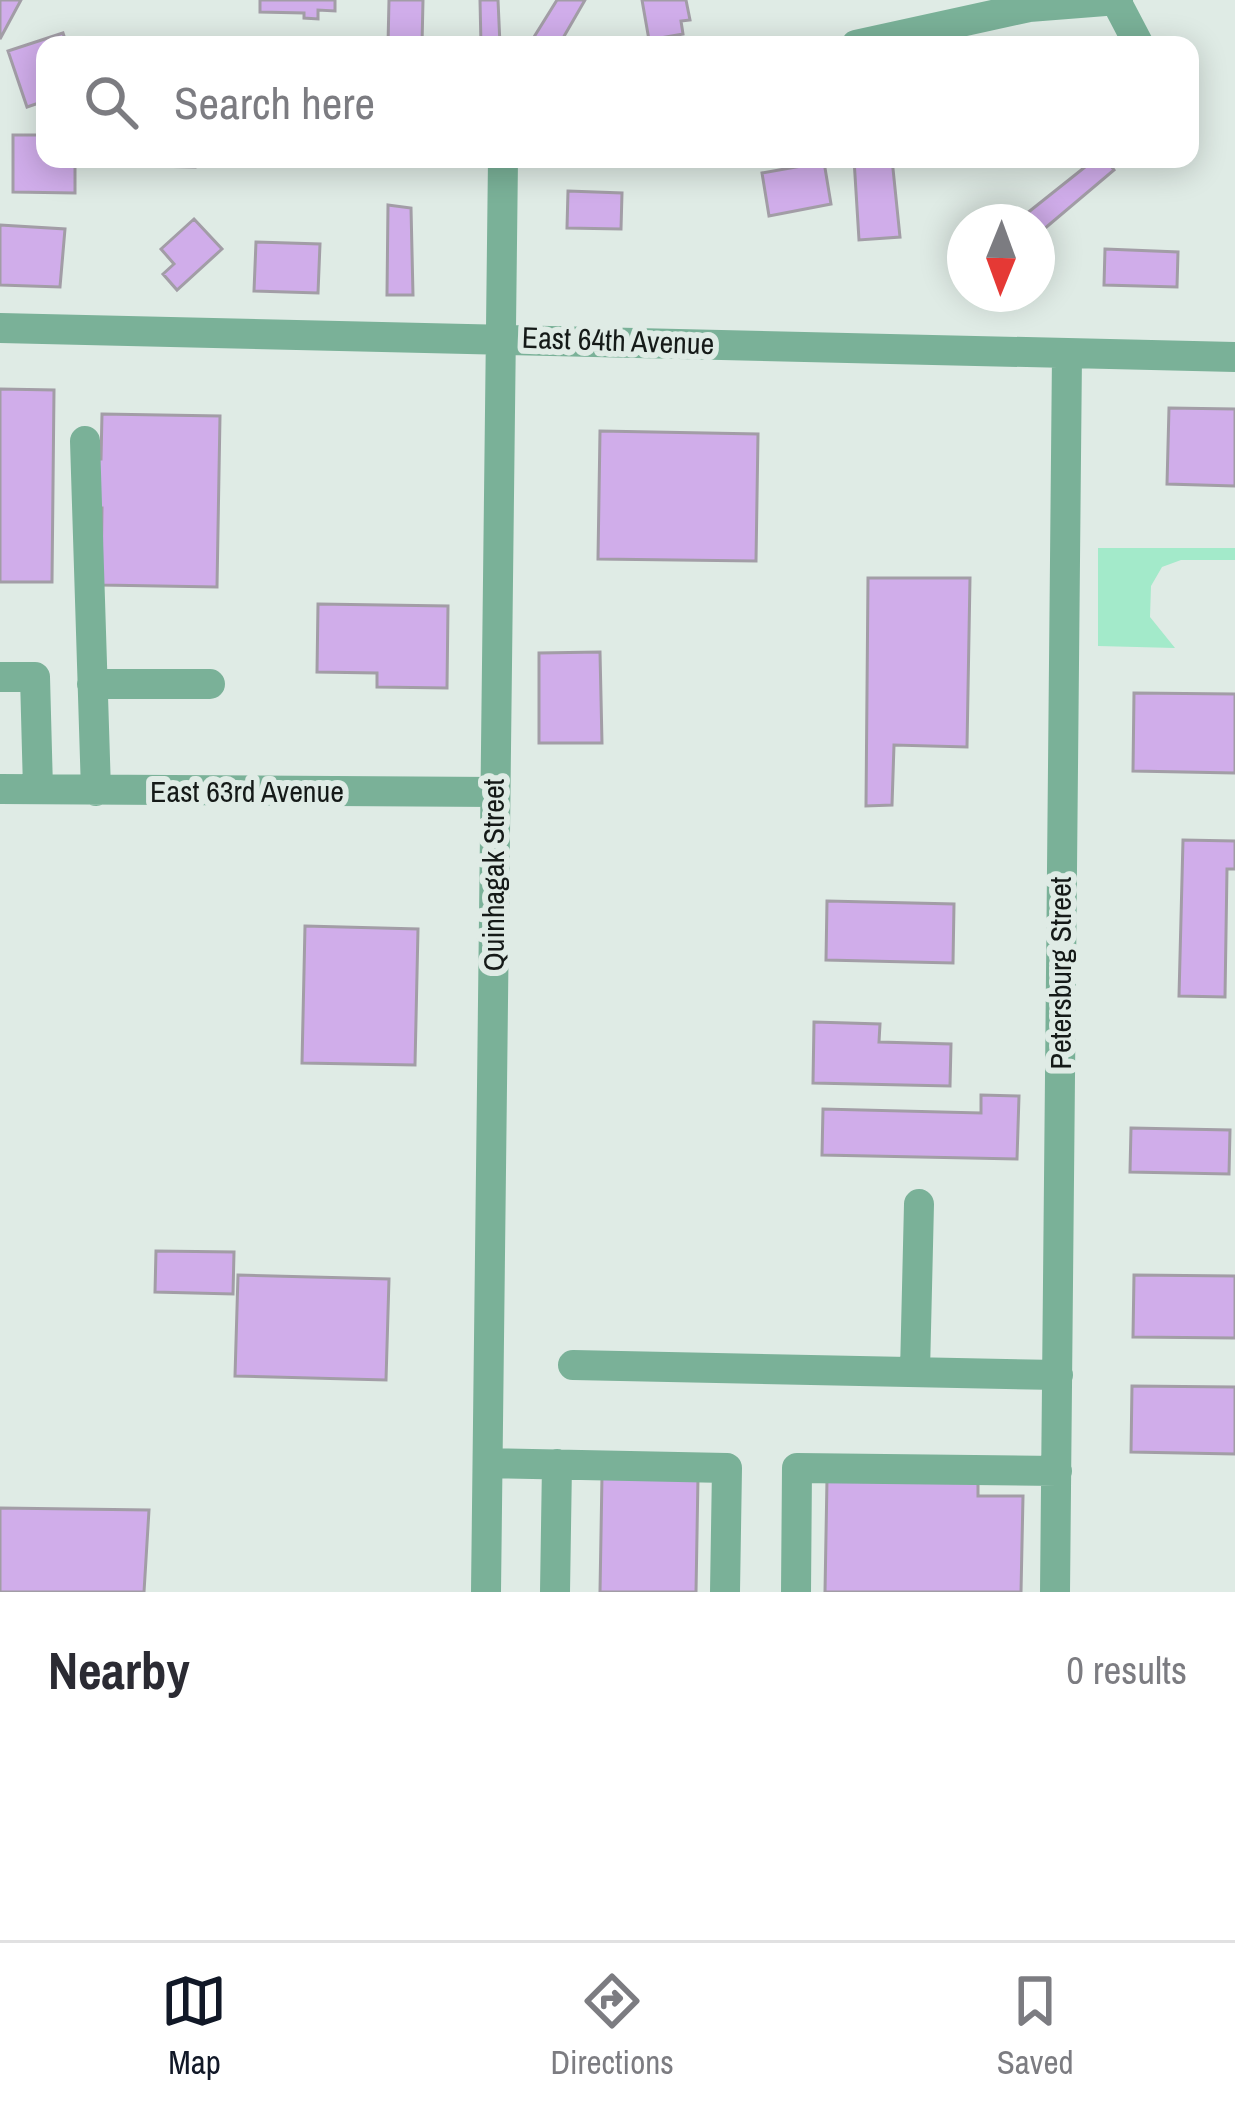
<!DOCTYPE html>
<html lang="en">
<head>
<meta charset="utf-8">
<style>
  :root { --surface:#fff; --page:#f7f7f7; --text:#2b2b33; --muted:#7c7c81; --line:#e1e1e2; --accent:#111827 }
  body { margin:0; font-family:"Archivo Narrow",sans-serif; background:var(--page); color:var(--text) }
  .compass { position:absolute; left:947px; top:204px; width:108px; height:108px; border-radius:50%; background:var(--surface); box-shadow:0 6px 30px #0003; rotate:181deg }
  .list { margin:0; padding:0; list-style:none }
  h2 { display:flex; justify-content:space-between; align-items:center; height:156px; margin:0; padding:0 48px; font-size:51px }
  h2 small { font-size:39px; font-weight:400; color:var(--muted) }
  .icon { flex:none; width:66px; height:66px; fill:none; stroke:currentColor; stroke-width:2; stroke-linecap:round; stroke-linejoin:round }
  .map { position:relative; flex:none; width:1235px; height:1592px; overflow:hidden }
  .search { position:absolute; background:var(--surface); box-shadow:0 6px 30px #0003; left:36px; right:36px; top:36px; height:132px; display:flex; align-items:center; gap:30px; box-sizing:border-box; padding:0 42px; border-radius:24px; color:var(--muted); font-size:45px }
  .sheet { height:348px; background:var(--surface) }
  nav { display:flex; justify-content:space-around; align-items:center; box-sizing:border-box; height:168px; border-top:3px solid var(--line); background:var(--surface); font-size:33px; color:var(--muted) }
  nav a { display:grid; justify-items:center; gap:6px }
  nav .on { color:var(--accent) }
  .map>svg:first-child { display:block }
</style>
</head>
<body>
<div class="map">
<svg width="1235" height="1592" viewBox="0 0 1235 1592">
  <rect width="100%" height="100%" fill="#dfebe5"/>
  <path fill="#a3eaca" d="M1098,548H1235V560H1181L1162,567L1151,586L1150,617L1175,648L1098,646Z"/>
  <path fill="#d0adea" stroke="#a29da6" stroke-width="3" d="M0,0H21L0,39Z
    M260,0H335V11L318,10V19L304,18V13L260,12Z
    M389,0H423L422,45H388Z
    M480,0H498L500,45H481Z
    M557,0H585L559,45H529Z
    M642,0H686L690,20L681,21L683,34L649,40Z
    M63,33L67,45H45V101L27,107L8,51Z
    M13,135H45V159H75V193L13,192Z
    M151,159H195V167L151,166Z
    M854,159H892L900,237L859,240Z
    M1095,159H1106L1114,170L1037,235V222H1016Z
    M824,162L831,204L769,216L762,173Z
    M568,191L622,193L621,229L567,228Z
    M388,205L411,208L413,295H387Z
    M194,219L222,249L177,290L163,274L174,264L161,249Z
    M0,225L65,229L60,287L0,285Z
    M256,242L320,244L318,293L254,291Z
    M1105,249L1178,252L1177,287L1104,285Z
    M0,389L54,390L52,582H0Z
    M1169,408L1235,409V486L1167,484Z
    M102,414L220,416L217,587L101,585L102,508H90V459H101Z
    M600,431L758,434L756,561L598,559Z
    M868,578H970L967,747L894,745L892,805L866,806Z
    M318,604L448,606L447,688L377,687V673L317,672Z
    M600,652L602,743H539V653Z
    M1134,693L1235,694V773L1133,771Z
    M1183,840L1235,841V869H1227L1225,997L1179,996Z
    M827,901L954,904L953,963L826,960Z
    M305,926L418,929L415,1065L302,1063Z
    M814,1022L880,1024L879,1042L951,1044L950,1086L813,1083Z
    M981,1095L1019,1096L1017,1159L822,1155L823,1109L981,1113Z
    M1131,1128L1230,1130L1229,1174L1130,1172Z
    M156,1251L234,1252L233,1294L155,1292Z
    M238,1275L389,1279L386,1380L235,1376Z
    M1134,1275L1235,1276V1338L1133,1337Z
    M1132,1386L1235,1387V1454L1131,1452Z
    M602,1476L698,1477L696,1592H600Z
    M827,1479L978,1481V1496H1023L1021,1592H825Z
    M0,1508L149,1510L144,1592H0Z"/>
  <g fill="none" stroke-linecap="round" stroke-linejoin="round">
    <path stroke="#7ab198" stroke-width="30" d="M1116,1L1139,45
      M856,45L1029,7L1118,0
      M0,328L1235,357
      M85,441L96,791
      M0,677H35L38,789
      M92,684H210
      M0,789L495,792
      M573,1365L1058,1375
      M915,1372L919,1204
      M488,1463L727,1468L725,1592
      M486,1592L503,159
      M555,1592L557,1464
      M796,1592L797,1468L1057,1471
      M1055,1592L1067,354"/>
  </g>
  <g text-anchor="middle" stroke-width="12" stroke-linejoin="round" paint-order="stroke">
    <g font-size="30" fill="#151a18" stroke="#dfebe5">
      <text transform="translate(618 341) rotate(2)" y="10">East 64th Avenue</text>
      <text x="247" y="802">East 63rd Avenue</text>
      <text transform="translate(494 875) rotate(-90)" y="10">Quinhagak Street</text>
      <text transform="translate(1061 973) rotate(-90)" y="10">Petersburg Street</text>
    </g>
  </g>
</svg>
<svg class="compass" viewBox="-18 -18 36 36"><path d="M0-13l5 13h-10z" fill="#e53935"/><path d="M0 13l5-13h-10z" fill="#7c7c81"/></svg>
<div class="search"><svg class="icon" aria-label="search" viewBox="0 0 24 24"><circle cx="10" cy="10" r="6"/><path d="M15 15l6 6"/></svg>Search here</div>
</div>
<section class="sheet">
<h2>Nearby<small>0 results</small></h2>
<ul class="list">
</ul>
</section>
<nav>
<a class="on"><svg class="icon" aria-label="map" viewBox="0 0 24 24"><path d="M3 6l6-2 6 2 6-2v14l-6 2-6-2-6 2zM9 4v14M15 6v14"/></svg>Map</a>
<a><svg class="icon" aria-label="directions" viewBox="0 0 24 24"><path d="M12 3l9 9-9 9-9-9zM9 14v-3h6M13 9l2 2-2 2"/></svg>Directions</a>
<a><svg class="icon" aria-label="saved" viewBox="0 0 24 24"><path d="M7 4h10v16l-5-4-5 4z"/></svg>Saved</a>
</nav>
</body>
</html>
